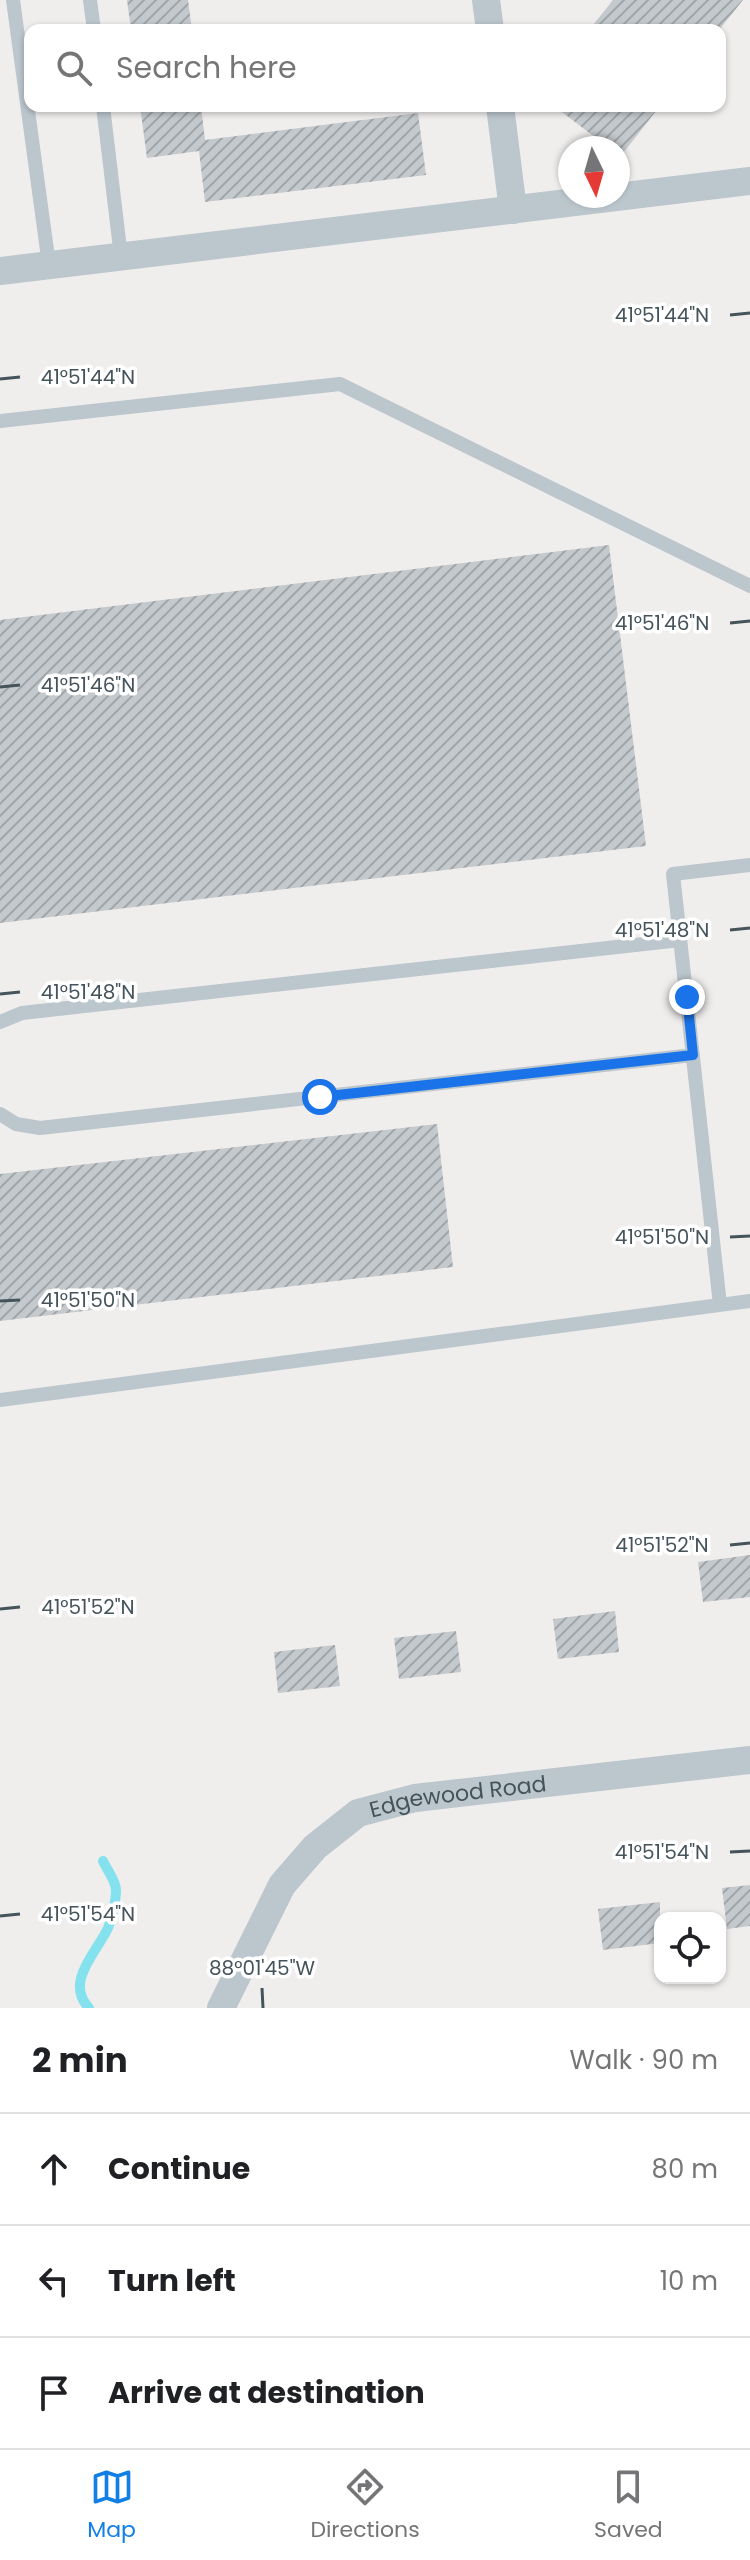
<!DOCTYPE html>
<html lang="en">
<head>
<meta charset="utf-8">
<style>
  :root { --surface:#fff; --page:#f2f2f2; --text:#202124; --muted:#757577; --line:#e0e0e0; --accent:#117fe6 }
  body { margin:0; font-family:Poppins,sans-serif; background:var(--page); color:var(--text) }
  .controls { position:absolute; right:24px; bottom:24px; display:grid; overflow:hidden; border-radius:16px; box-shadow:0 2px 6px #0004 }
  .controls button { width:72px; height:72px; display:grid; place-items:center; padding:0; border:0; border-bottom:2px solid var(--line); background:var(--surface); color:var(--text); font:40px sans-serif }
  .compass { position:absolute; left:558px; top:136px; width:72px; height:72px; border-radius:50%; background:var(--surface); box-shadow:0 2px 6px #0004; rotate:175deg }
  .stop { position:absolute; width:24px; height:24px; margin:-18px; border:6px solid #1a73e8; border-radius:50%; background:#fff }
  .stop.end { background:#1a73e8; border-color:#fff; box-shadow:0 2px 8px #0008 }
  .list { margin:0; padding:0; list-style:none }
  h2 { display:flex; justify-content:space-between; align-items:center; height:104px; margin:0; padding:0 32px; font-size:34px }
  h2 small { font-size:26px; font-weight:400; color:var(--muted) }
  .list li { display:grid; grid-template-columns:52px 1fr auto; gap:24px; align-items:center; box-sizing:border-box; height:112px; padding:0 32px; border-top:2px solid var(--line) }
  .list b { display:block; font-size:30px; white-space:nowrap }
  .list em { font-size:26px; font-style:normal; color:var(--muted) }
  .icon { flex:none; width:44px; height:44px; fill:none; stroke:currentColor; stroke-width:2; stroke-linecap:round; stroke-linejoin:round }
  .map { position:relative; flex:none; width:750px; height:2008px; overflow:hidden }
  .search { position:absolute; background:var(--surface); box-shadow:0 2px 6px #0004; left:24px; right:24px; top:24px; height:88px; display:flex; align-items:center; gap:20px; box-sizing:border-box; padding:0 28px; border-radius:16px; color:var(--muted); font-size:30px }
  .sheet { height:440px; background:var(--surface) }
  nav { display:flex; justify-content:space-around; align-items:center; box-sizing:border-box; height:112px; border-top:2px solid var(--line); background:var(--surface); font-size:22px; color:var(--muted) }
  nav a { display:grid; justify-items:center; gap:4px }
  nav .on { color:var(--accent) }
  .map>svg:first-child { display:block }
</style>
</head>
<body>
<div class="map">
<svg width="750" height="2008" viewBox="0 0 750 2008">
  <defs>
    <pattern id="building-hatch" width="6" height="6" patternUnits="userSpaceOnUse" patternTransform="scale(2)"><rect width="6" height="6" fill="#c4c9cd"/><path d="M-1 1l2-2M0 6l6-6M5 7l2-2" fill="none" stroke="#a1a6a9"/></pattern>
  </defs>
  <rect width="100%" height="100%" fill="#f0eded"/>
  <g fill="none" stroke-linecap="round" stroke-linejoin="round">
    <path stroke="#84e2ef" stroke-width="10" d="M89,2008C64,1982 97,1952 108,1928C112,1918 116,1901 116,1890C116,1881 107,1870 103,1861"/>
  </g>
  <path fill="url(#building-hatch)" d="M127,0H188L192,30H131Z
    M613,0H743L719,30H589Z
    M140,106H201L205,140L418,113L426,175L205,202L199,151L147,158Z
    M554,106H660L620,157L618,148H609Z
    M609,545L646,846L0,923V620Z
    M437,1124L453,1267L0,1321V1174Z
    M750,1555V1597L703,1602L698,1562Z
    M615,1611L619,1652L558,1659L553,1619Z
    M456,1631L461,1672L399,1679L394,1638Z
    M335,1645L340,1686L278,1693L274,1652Z
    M750,1885V1926L727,1929L722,1888Z
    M660,1902V1943L603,1950L598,1909Z"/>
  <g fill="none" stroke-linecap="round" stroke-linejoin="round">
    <path stroke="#bbc6cd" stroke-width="14" d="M13,0L49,265
      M90,0L94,30
      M103,106L121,257
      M0,421L340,384L750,586
      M0,1022L22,1013L680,940
      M0,1114L16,1124L40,1128L693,1055
      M720,1305L673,874L750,865
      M0,1400L750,1301"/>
    <g stroke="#bbc6cd" stroke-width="28">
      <path d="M486,0L490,30"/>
      <path d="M500,106L513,210"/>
      <path d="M0,271L750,181"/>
      <path id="s1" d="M221,2008L282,1885L315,1847L358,1813L415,1798L750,1760"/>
    </g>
  </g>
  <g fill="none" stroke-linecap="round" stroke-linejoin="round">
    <path stroke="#1a73e8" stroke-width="10" d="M320,1097L693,1055L687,997"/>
  </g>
  <path fill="none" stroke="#45535b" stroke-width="3" d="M730,315L750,313M0,379L20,377M730,623L750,621M0,687L20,685M730,930L750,928M0,994L20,992M730,1237L750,1236M0,1301L20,1300M730,1545L750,1543M0,1609L20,1607M730,1852L750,1851M0,1916L20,1914M262,1988L263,2008"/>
  <g text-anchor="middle" stroke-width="7" stroke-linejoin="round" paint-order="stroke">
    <g font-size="22" fill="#45535b" stroke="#fff">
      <text dy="8" stroke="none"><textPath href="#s1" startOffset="344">Edgewood Road</textPath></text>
    </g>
  </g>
  <g font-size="20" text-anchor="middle" fill="#45535b" stroke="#fff" stroke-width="7" stroke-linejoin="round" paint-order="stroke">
    <text x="662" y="322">41°51'44"N</text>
    <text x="88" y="384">41°51'44"N</text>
    <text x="662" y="630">41°51'46"N</text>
    <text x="88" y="692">41°51'46"N</text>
    <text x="662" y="937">41°51'48"N</text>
    <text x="88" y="999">41°51'48"N</text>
    <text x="662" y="1244">41°51'50"N</text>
    <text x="88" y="1307">41°51'50"N</text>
    <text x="662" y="1552">41°51'52"N</text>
    <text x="88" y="1614">41°51'52"N</text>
    <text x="662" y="1859">41°51'54"N</text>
    <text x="88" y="1921">41°51'54"N</text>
    <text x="262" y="1975">88°01'45"W</text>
  </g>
</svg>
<div class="controls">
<button><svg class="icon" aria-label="locate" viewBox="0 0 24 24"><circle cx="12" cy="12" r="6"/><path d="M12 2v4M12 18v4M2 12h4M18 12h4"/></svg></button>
</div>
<svg class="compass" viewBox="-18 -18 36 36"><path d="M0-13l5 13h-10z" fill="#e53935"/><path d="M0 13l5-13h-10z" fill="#757577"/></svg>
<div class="stop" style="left:320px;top:1097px"></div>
<div class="stop end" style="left:687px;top:997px"></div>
<div class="search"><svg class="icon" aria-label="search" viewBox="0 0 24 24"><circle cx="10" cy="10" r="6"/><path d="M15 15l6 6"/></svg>Search here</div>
</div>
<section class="sheet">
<h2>2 min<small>Walk · 90 m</small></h2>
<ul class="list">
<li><svg class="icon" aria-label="ahead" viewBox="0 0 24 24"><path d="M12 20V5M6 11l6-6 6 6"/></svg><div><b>Continue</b></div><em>80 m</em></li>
<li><svg class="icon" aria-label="left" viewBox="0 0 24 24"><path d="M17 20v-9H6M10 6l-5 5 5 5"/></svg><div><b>Turn left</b></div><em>10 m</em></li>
<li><svg class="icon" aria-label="arrive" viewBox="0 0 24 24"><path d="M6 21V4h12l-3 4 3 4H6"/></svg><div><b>Arrive at destination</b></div></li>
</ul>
</section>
<nav>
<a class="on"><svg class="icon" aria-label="map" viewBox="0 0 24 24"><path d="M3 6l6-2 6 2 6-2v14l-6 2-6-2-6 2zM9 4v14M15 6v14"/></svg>Map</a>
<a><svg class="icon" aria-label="directions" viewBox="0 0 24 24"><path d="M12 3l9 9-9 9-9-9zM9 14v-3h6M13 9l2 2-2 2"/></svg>Directions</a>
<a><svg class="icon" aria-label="saved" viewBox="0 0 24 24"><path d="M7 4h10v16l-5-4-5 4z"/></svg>Saved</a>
</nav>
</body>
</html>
